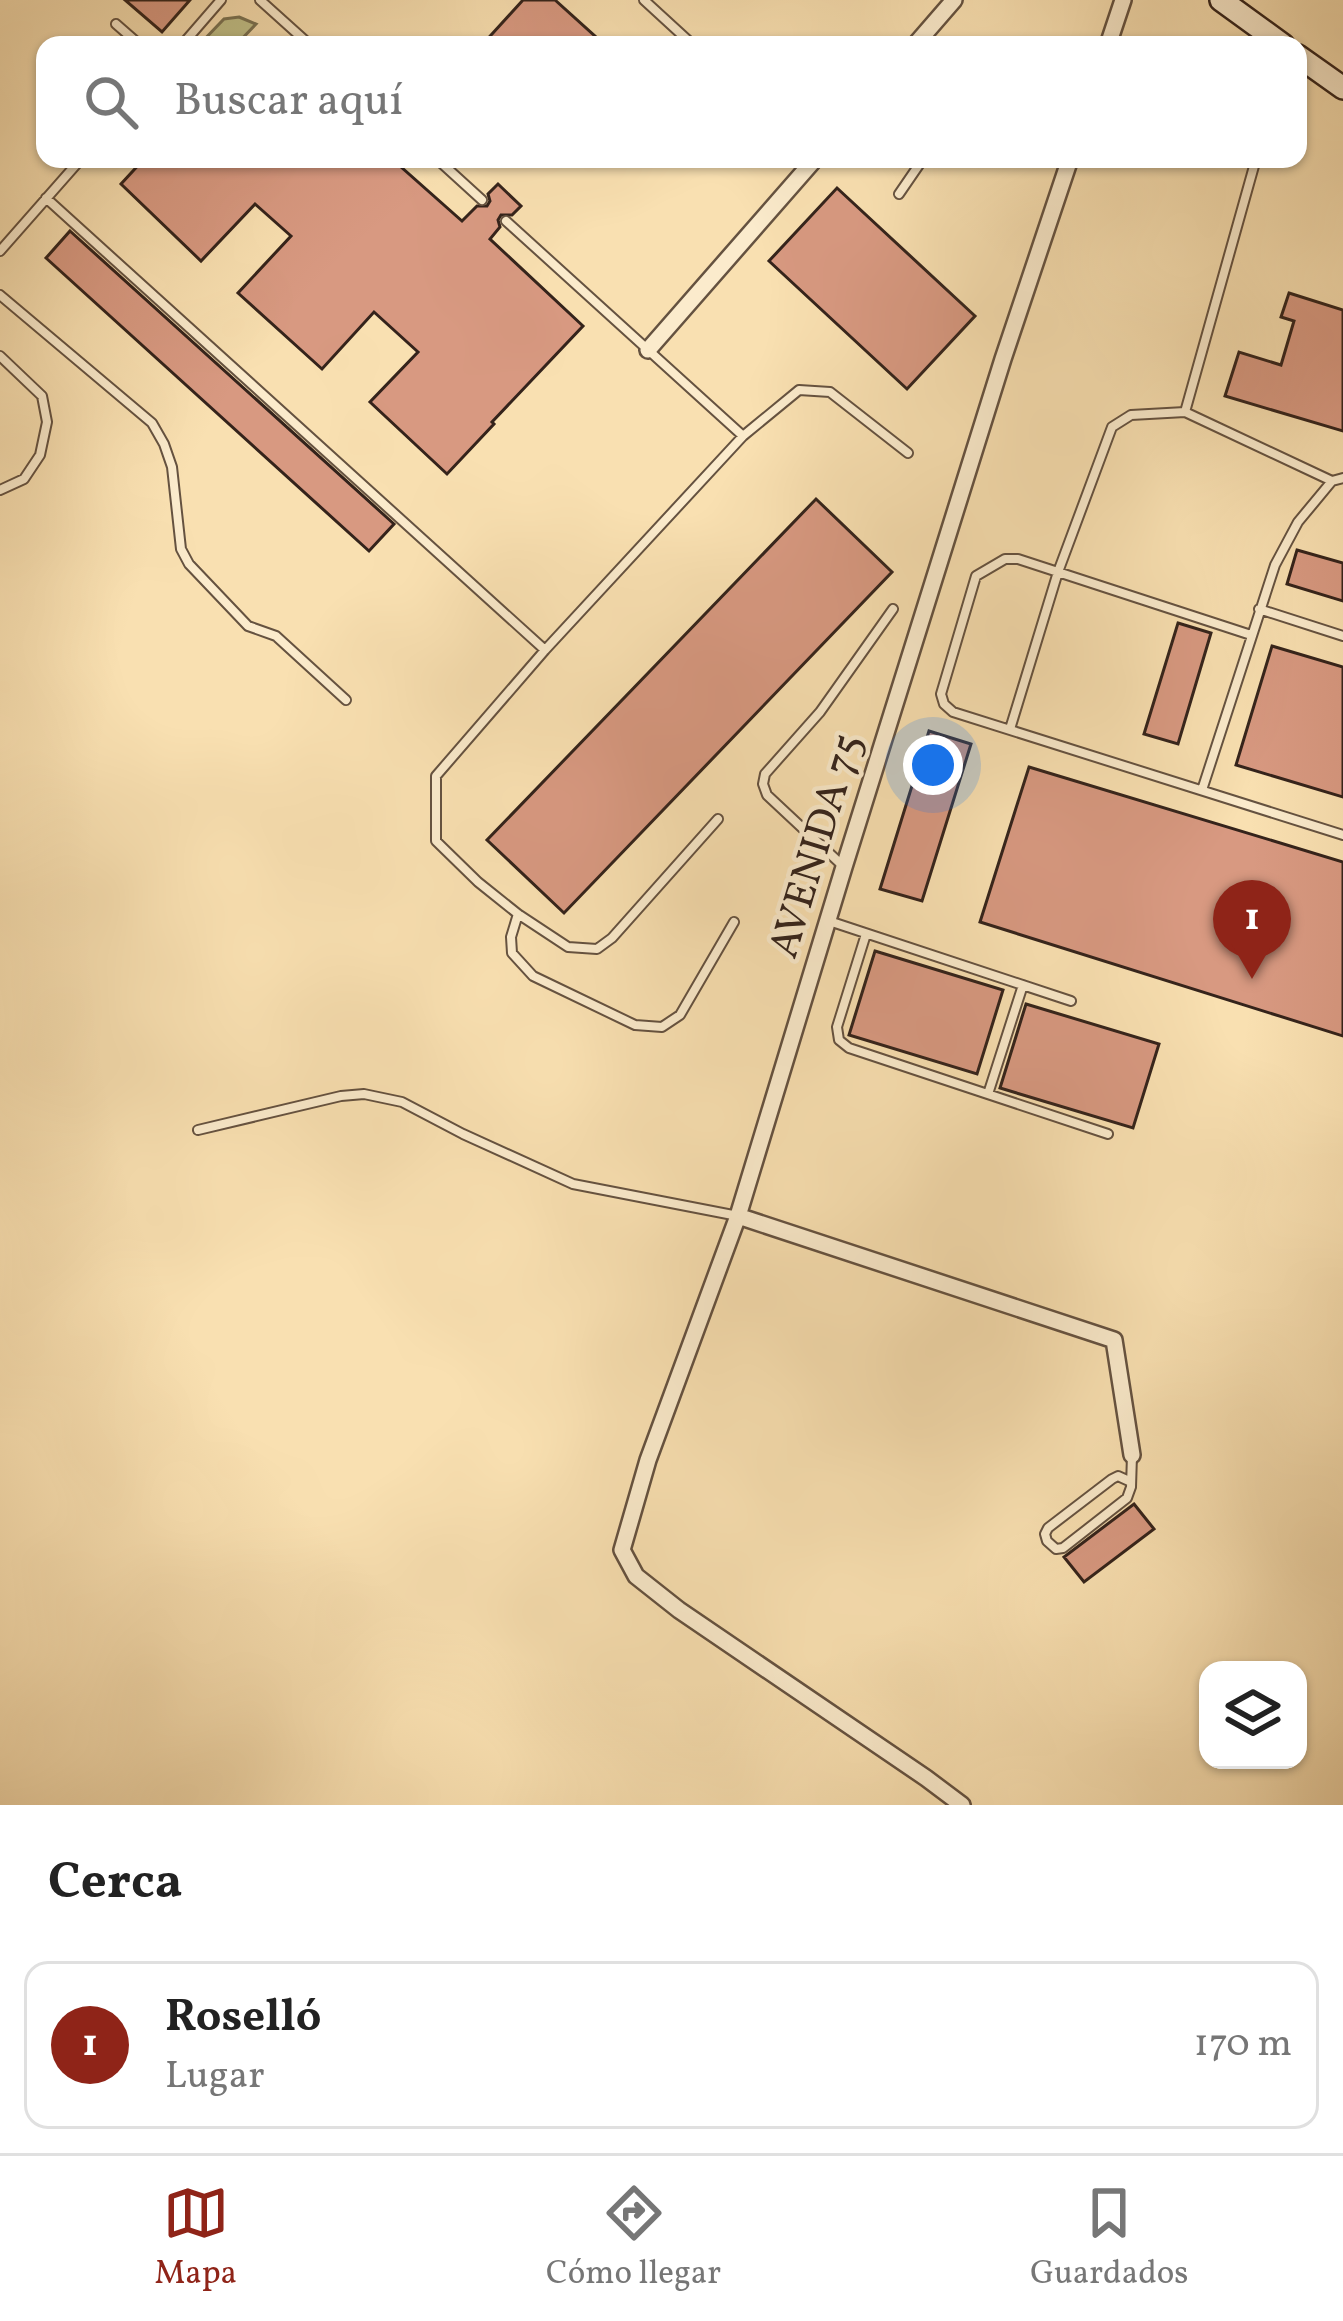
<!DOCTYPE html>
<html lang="es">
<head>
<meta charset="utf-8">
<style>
  :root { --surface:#fff; --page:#f2f2f2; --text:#222; --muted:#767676; --line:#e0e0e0; --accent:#8f2418 }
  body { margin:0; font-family:Vollkorn,serif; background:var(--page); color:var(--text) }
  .controls { position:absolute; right:36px; bottom:36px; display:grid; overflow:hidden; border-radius:24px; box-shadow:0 3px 9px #0004 }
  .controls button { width:108px; height:108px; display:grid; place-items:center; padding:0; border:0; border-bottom:3px solid var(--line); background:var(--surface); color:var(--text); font:60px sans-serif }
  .you { position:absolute; left:933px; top:765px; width:42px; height:42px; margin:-30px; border:9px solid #fff; border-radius:50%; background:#1a73e8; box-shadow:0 0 0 18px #1a73e833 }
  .badge { display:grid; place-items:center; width:78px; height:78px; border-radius:50%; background:var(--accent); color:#fff; font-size:39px; font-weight:700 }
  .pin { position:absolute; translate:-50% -99px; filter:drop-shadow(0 3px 6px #0008) }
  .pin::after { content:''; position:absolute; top:63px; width:42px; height:36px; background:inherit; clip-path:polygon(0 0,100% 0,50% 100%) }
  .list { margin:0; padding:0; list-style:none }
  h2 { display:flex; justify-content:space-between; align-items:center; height:156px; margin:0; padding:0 48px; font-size:51px }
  h2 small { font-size:39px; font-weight:400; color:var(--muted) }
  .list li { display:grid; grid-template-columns:78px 1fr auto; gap:36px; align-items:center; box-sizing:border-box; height:168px; margin:0 24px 24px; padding:0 24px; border:3px solid var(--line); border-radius:24px }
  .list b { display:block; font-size:45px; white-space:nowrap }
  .list p { margin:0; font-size:39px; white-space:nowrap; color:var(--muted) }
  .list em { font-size:39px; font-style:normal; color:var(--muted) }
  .icon { flex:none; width:66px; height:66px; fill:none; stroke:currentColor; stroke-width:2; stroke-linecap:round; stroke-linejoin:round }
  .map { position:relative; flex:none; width:1343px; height:1805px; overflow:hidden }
  .search { position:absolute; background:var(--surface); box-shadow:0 3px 9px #0004; left:36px; right:36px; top:36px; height:132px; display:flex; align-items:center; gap:30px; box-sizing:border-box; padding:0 42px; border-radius:24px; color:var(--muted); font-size:45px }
  .sheet { height:348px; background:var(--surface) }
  nav { display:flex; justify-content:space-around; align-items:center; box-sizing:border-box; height:168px; border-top:3px solid var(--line); background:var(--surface); font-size:33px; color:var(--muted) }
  nav a { display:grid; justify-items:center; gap:6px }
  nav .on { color:var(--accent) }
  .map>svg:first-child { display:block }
</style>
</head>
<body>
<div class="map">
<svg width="1343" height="1805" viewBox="0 0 1343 1805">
  <rect width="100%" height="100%" fill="#f9e0b1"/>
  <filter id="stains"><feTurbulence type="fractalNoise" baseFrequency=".00167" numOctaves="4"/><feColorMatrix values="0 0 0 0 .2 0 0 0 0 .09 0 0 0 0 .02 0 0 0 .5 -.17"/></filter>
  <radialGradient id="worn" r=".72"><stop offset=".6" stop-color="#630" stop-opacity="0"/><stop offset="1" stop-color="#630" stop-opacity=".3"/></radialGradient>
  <path fill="#c1c189" stroke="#7a7252" stroke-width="3" d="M239,17L256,24L236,45H199L224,19Z"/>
  <path fill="#d89981" stroke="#34231b" stroke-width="3" d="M125,0H190L162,32Z
    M523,0H555L597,38L591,45H482Z
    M144,159H392L462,221L477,206H487L490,201L488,194L498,184L521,206L512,215H501L498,220L500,227L490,239L583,326L492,422L494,424L447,474L370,402L418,352L374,312L322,369L238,293L291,236L255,204L201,261L121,184Z
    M837,188L975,316L907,389L769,261Z
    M70,231L394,524L369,551L46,258Z
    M1289,293L1343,310V431L1225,396L1239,352L1281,365L1294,321L1281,317Z
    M816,499L892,572L564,913L487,840Z
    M1297,550L1343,563V601L1287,584Z
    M1178,623L1211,633L1178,744L1144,734Z
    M1272,646L1343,667V797L1236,765Z
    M929,731L971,744L922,901L880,889Z
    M1029,767L1343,862V1036L980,922Z
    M875,951L1003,990L977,1074L849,1035Z
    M1026,1004L1159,1044L1133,1128L1000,1088Z
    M1134,1504L1154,1529L1084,1582L1064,1557Z"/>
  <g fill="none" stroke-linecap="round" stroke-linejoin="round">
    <defs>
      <path id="lane" d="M260,0L310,45
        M644,0L693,45
        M116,24L140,45
        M182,45L221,0
        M437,159L482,200
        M899,194L923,159
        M46,198L545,650L743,436L506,221
        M0,251L81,159
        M0,295L152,423L164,444L172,467L181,549L189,564L248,626L276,636L346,700
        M0,356L42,396L47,422L40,455L24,479L0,490
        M1185,412L1256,159
        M743,436L799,390L830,392L908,453
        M1259,609L1343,636
        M1251,635L1018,559H1005L976,576L941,694L944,704L953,712L1343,835
        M545,650L436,776V841L478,882L518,914L568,947L597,949L612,938L718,819
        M1010,729L1058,572L1112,427L1131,415L1185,412L1332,481
        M1202,790L1275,565L1298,522L1332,481L1343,478
        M843,866L767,795L763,784L765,774L820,712L893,609
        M518,914L511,937L512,953L533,976L635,1025L662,1027L680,1015L734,922
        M829,921L1071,1001
        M866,934L837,1027L839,1040L849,1048L1108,1134
        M988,1094L1023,985
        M198,1130L341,1096L364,1094L402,1102L463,1134L573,1184L738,1216
        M1129,1481L1118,1476L1112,1479L1048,1528L1045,1534L1047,1541L1056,1549L1063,1548L1127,1498L1131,1487L1132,1455"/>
      <path id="street" d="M915,45L954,0
        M1108,45L1123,0
        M648,350L815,159
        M738,1216L1114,1340L1132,1455
        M962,1805L926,1778L679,1610L636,1576L622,1550L648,1460L738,1216L844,867L1003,359L1070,159"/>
      <path id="secondary" d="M1221,0L1283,45
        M1298,56L1343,88"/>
    </defs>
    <use href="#lane" stroke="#655240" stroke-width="12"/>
    <use href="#street" stroke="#655240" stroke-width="20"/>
    <use href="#secondary" stroke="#34231b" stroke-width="26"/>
    <use href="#lane" stroke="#fbebcc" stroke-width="8"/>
    <use href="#street" stroke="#fbebcc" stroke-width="15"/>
    <use href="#secondary" stroke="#fbebcc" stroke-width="21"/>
  </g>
  <g text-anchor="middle" stroke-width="9" stroke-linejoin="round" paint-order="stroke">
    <g font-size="42" fill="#34231b" stroke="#fbebcc">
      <text transform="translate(814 845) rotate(-73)" y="15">AVENIDA 75</text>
    </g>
  </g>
  <rect width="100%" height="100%" filter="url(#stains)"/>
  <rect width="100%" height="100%" fill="url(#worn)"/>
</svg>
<div class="controls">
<button><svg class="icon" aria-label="layers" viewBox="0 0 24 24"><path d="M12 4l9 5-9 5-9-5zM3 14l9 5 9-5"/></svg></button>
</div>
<div class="you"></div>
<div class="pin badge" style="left:1252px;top:979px">1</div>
<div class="search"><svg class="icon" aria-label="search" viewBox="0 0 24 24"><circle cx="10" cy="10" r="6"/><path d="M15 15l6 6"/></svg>Buscar aquí</div>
</div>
<section class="sheet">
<h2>Cerca<small></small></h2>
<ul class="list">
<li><span class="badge">1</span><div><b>Roselló</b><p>Lugar</p></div><em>170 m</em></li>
</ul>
</section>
<nav>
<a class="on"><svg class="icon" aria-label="map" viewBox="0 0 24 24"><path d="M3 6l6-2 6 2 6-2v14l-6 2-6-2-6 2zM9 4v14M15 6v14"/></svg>Mapa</a>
<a><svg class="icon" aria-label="directions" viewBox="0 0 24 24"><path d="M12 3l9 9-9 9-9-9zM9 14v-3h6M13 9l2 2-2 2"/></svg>Cómo llegar</a>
<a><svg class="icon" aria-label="saved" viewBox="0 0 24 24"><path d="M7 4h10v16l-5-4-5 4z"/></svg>Guardados</a>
</nav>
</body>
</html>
